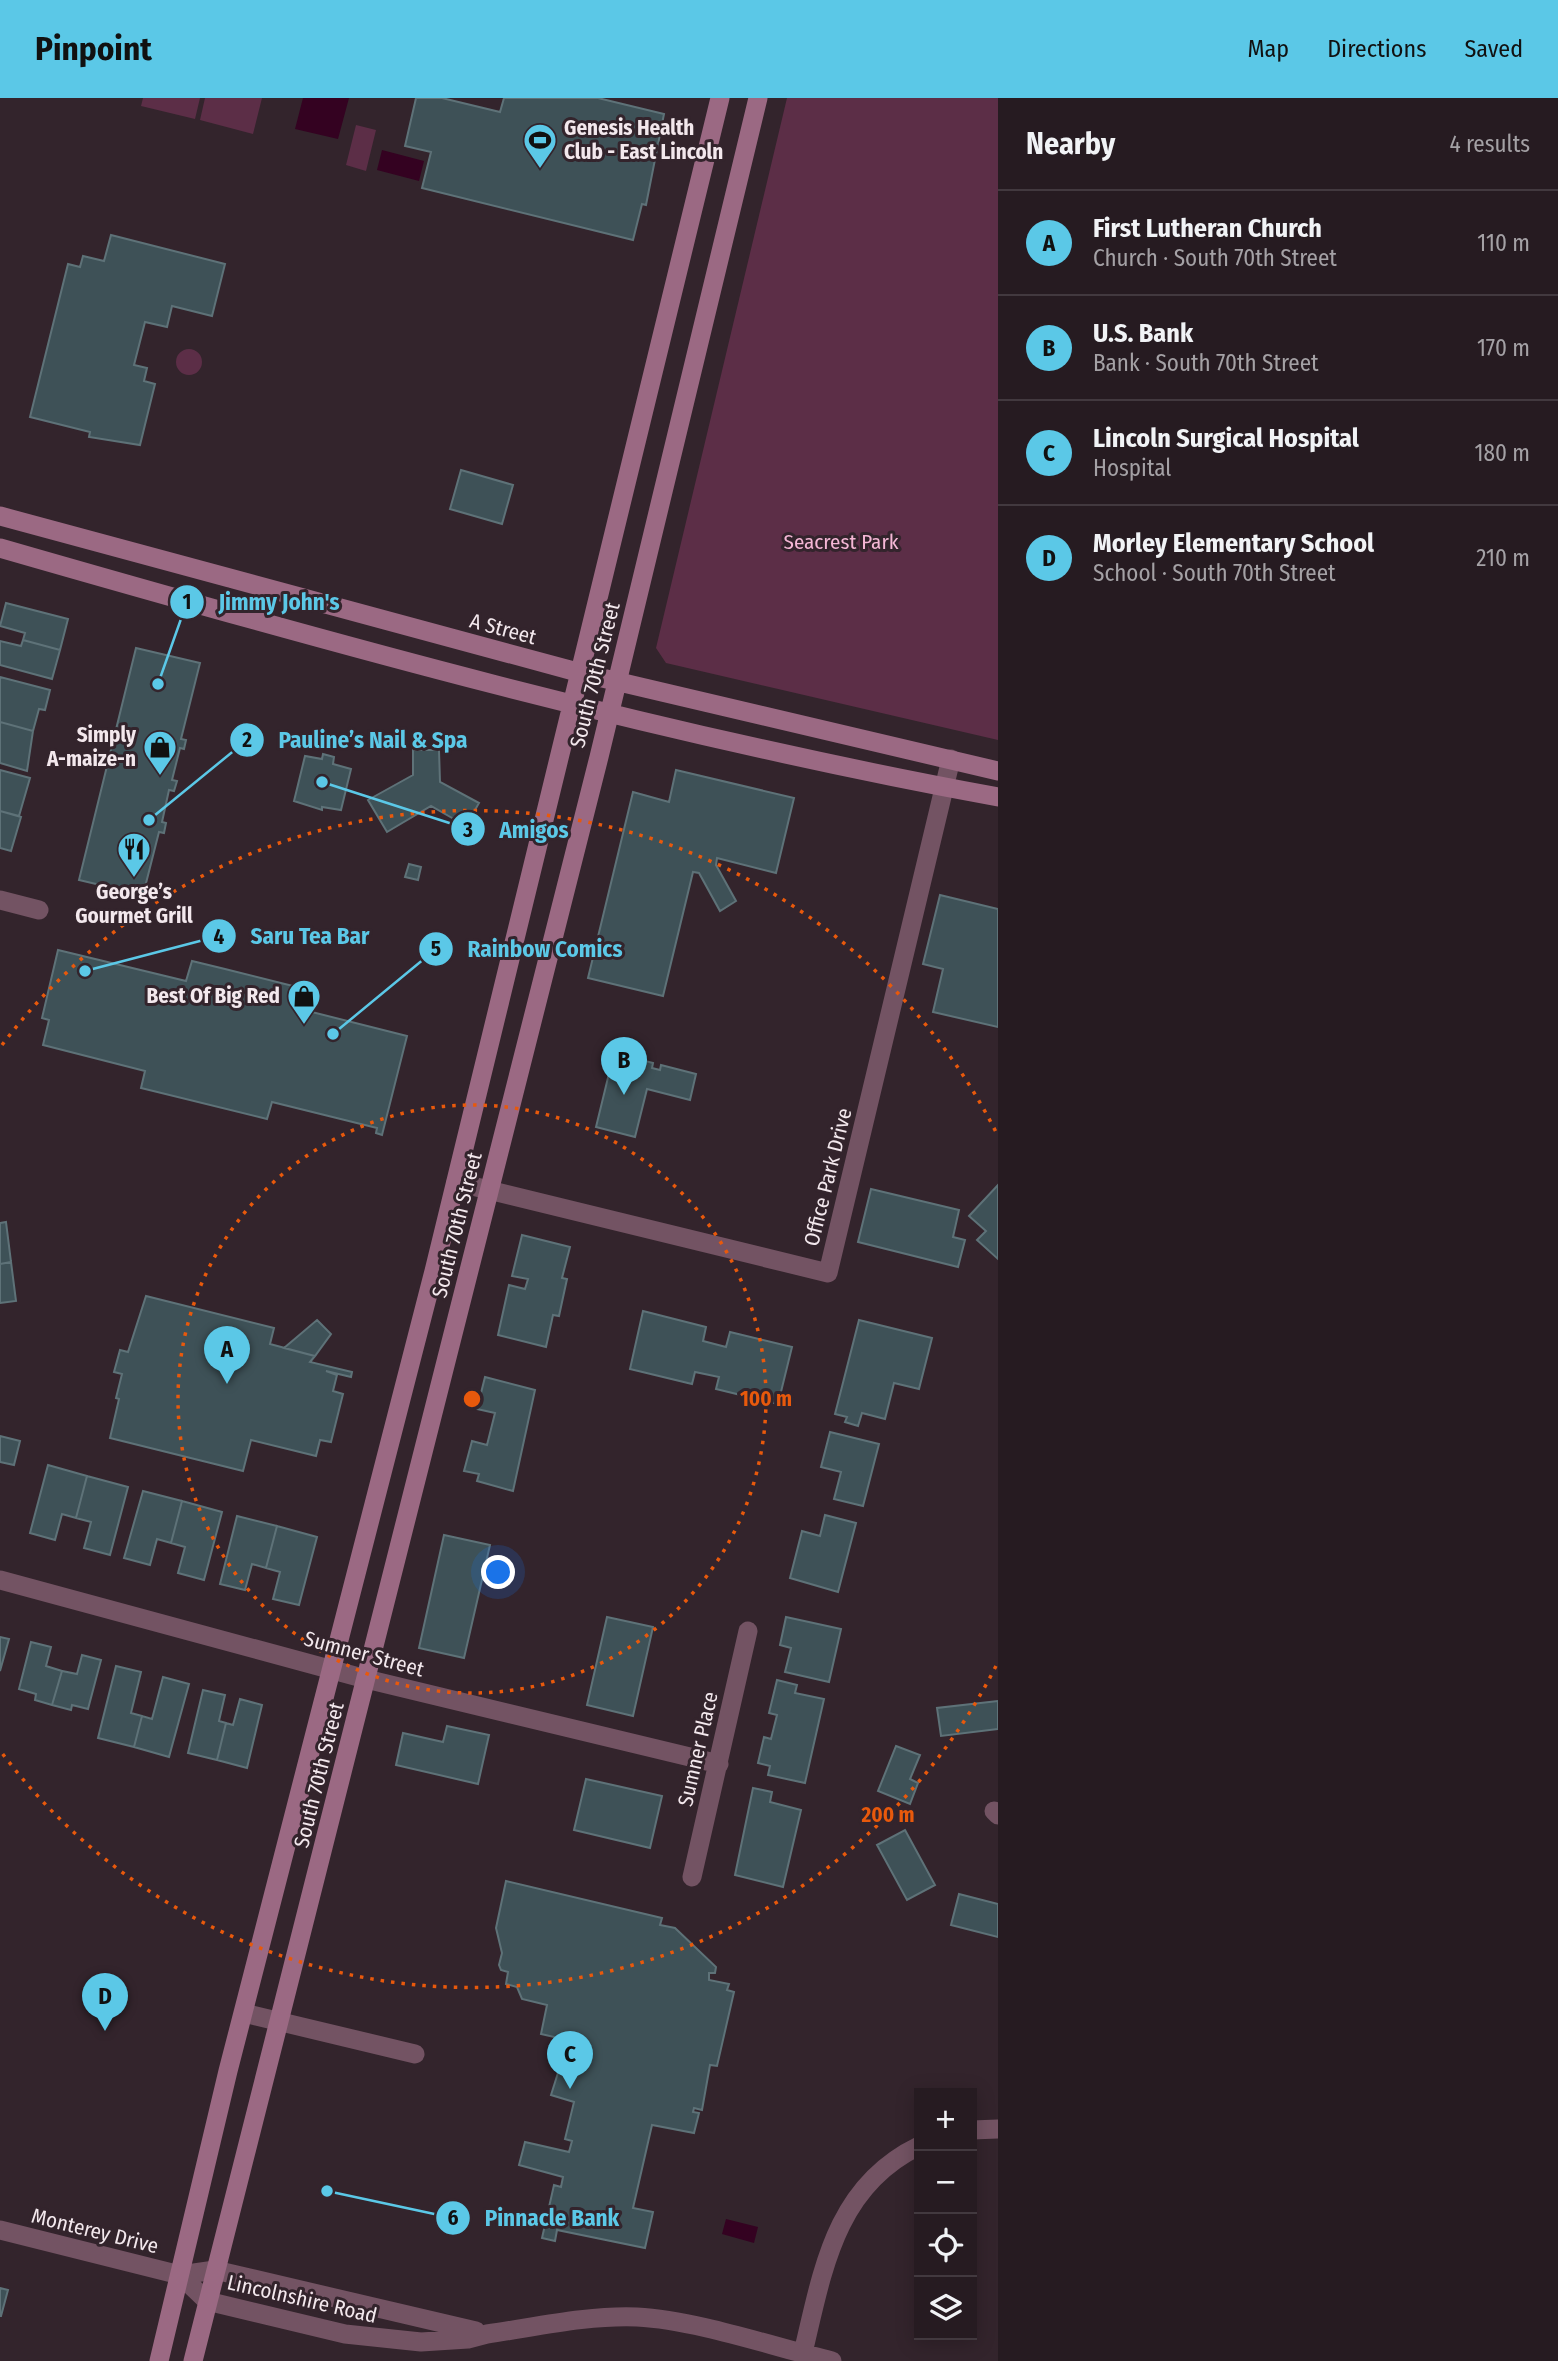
<!DOCTYPE html>
<html lang="en">
<head>
<meta charset="utf-8">
<style>
  :root { --surface:#261b21; --page:#32282e; --text:#f1f3f6; --muted:#a4a1a5; --line:#42393f; --accent:#5bc8e7 }
  body { margin:0; font-family:"Fira Sans Condensed",sans-serif; background:var(--page); color:var(--text) }
  .controls { position:absolute; right:21px; bottom:21px; display:grid; overflow:hidden; border-radius:0px; box-shadow:0 4px 18px #0003 }
  .controls button { width:63px; height:63px; display:grid; place-items:center; padding:0; border:0; border-bottom:2px solid var(--line); background:var(--surface); color:var(--text); font:35px sans-serif }
  .you { position:absolute; left:499px; top:1475px; width:24px; height:24px; margin:-18px; border:5px solid #fff; border-radius:50%; background:#1a73e8; box-shadow:0 0 0 10px #1a73e833 }
  .badge { display:grid; place-items:center; width:46px; height:46px; border-radius:50%; background:var(--accent); color:#111; font-size:23px; font-weight:700 }
  .pin { position:absolute; translate:-50% -58px; filter:drop-shadow(0 2px 4px #0008) }
  .pin::after { content:''; position:absolute; top:37px; width:24px; height:21px; background:inherit; clip-path:polygon(0 0,100% 0,50% 100%) }
  .list { margin:0; padding:0; list-style:none }
  h2 { display:flex; justify-content:space-between; align-items:center; height:91px; margin:0; padding:0 28px; font-size:30px }
  h2 small { font-size:23px; font-weight:400; color:var(--muted) }
  .list li { display:grid; grid-template-columns:46px 1fr auto; gap:21px; align-items:center; box-sizing:border-box; height:105px; padding:0 28px; border-top:2px solid var(--line) }
  .list b { display:block; font-size:26px; white-space:nowrap }
  .list p { margin:0; font-size:23px; white-space:nowrap; color:var(--muted) }
  .list em { font-size:23px; font-style:normal; color:var(--muted) }
  .icon { flex:none; width:38px; height:38px; fill:none; stroke:currentColor; stroke-width:2; stroke-linecap:round; stroke-linejoin:round }
  .map { position:relative; flex:none; width:998px; height:2263px; overflow:hidden }
  header { display:flex; align-items:center; gap:42px; box-sizing:border-box; height:98px; padding:0 35px; background:var(--accent); color:#111 }
  header strong { font-size:33px }
  nav { display:flex; gap:38px; margin-inline-start:auto; font-size:24px }
  main { display:flex }
  aside { flex:1; background:var(--surface) }
  .map>svg:first-child { display:block }
</style>
</head>
<body>
<header>
<strong>Pinpoint</strong>
<nav><a>Map</a><a>Directions</a><a>Saved</a></nav>
</header>
<main>
<div class="map">
<svg width="998" height="2263" viewBox="0 0 998 2263">
  <rect width="100%" height="100%" fill="#33242c"/>
  <path fill="#5c2e47" d="M143,0H200L195,21L141,8Z
    M205,0H262L253,36L200,22Z
    M787,0H998V642L666,565L656,550Z
    M356,27L376,32L366,73L346,67Z
    M176 264a13 13 0 1 1 26 0a13 13 0 1 1-26 0Z"/>
  <path fill="#340221" d="M303,0H349L338,41L295,31Z
    M382,52L424,63L419,83L377,72Z
    M726,2121L758,2129L754,2145L722,2136Z"/>
  <path fill="#3e5157" stroke="#5e7278" stroke-width="2" d="M416,0H442L500,14L504,0H598L664,16L646,107L642,106L633,142L422,90L431,54L405,48Z
    M111,137L225,166L212,218L172,208L167,229L145,224L134,267L147,270L144,283L155,286L140,347L89,339L90,334L30,319L68,166L80,169L83,158L104,163Z
    M461,372L513,387L502,426L450,411Z
    M6,505L68,521L60,552L23,542L25,535L0,528Z
    M23,542L60,552L52,581L0,567V543L21,548Z
    M136,550L200,565L181,641L186,642L184,651L180,650L172,682L177,683L174,693L169,692L162,724L166,725L164,735L159,734L143,797L79,782Z
    M0,579L50,592L45,612L39,611L33,633L0,624Z
    M0,624L33,633L27,673L0,665Z
    M413,652H439L440,684L479,705L466,728L431,708L387,734L368,702L413,677Z
    M323,656L334,659L333,666L351,671L341,712L322,709V712L294,703L305,658L322,661Z
    M0,672L30,680L19,718L0,713Z
    M676,672L794,700L776,775L717,760L716,767L736,803L720,813L699,775L693,774L663,898L588,880L633,694L669,704Z
    M0,713L21,719L11,753L0,750Z
    M409,766L421,769L418,782L405,779Z
    M940,797L998,811V929L933,914L943,871L923,866Z
    M58,852L186,883L192,863L225,871L305,891L300,911L407,938L382,1037L376,1035L377,1030L272,1004L267,1021L141,990L145,973L43,947L49,922L42,920Z
    M614,955L653,965L652,970L660,972L661,967L696,976L690,1002L647,991L635,1039L596,1029Z
    M998,1087V1161L977,1142L986,1133L969,1118Z
    M871,1091L959,1112L953,1139L965,1142L958,1169L858,1144Z
    M6,1124L11,1164L0,1166V1125Z
    M522,1137L570,1149L562,1180L567,1181L559,1218L553,1217L546,1249L498,1237L509,1187L525,1191L528,1181L512,1178Z
    M11,1164L16,1203L0,1205V1166Z
    M146,1198L274,1230L270,1246L315,1258L310,1264L352,1274L351,1279L326,1273L337,1277L333,1293L343,1296L331,1344L320,1342L316,1358L251,1342L243,1373L110,1340L119,1301L116,1300L122,1276L114,1274L120,1252L128,1254Z
    M643,1213L706,1229L703,1243L726,1249L730,1234L792,1249L778,1306L716,1291L719,1279L695,1274L692,1286L630,1271Z
    M317,1222L331,1236L315,1258L284,1250Z
    M859,1222L932,1240L919,1291L894,1285L885,1321L862,1315L858,1328L845,1324L847,1319L835,1316Z
    M485,1279L535,1292L513,1393L477,1383L479,1376L464,1373L472,1343L487,1347L495,1315L477,1311Z
    M830,1334L879,1346L863,1408L834,1401L841,1374L821,1369Z
    M0,1338L20,1343L14,1367L0,1364Z
    M48,1367L87,1378L76,1420L62,1416L55,1442L30,1435Z
    M87,1378L128,1389L110,1457L84,1450L91,1424L76,1420Z
    M143,1393L182,1403L171,1445L157,1441L150,1467L124,1460Z
    M182,1403L222,1414L204,1482L178,1475L185,1449L171,1445Z
    M825,1417L856,1425L838,1494L790,1480L802,1433L820,1438Z
    M237,1418L277,1428L266,1470L252,1466L245,1492L220,1486Z
    M277,1428L317,1439L299,1507L273,1501L280,1474L266,1470Z
    M444,1437L490,1447L464,1560L419,1550Z
    M607,1519L653,1529L633,1618L587,1607Z
    M786,1519L841,1531L829,1584L785,1574L791,1550L780,1547Z
    M0,1539L9,1541L0,1573Z
    M31,1544L51,1549L46,1568L62,1573L52,1607L35,1602L36,1596L19,1591Z
    M82,1557L101,1562L88,1611L72,1607L71,1612L52,1607L62,1573L77,1576Z
    M116,1568L141,1574L131,1615L142,1618L134,1649L98,1640Z
    M163,1579L189,1586L169,1659L134,1649L142,1618L152,1621Z
    M777,1582L797,1587L795,1595L824,1601L805,1685L768,1677L770,1668L758,1665L764,1639L771,1641L777,1617L769,1615Z
    M203,1592L225,1597L219,1623L226,1625L217,1662L188,1655Z
    M240,1601L262,1607L247,1670L217,1662L226,1625L233,1627Z
    M998,1603V1631L941,1638L937,1610Z
    M447,1628L489,1637L478,1686L396,1667L403,1635L443,1644Z
    M896,1648L920,1657L910,1681L918,1685L910,1706L878,1693Z
    M586,1681L662,1698L650,1750L574,1732Z
    M753,1690L772,1694L770,1704L801,1712L783,1789L735,1777Z
    M905,1732L935,1787L907,1802L877,1747Z
    M506,1783L662,1820L660,1827L675,1830L716,1869L715,1875H709V1882L729,1886L727,1892L734,1894L717,1968L710,1967L702,2012L694,2010L693,2014L699,2015L694,2035L652,2027L633,2110L653,2114L645,2150L557,2132L555,2143L542,2140L554,2087L561,2089L563,2079L519,2067L525,2044L569,2054L572,2043L565,2041L574,2004L551,1997L563,1959L560,1958L563,1941L541,1936L547,1907L522,1901L517,1889L506,1886L508,1874L501,1872L499,1867L502,1855L496,1830Z
    M959,1796L998,1806V1839L951,1827Z
    M0,2190L8,2192L1,2218H0Z"/>
  <g fill="none" stroke-linecap="round" stroke-linejoin="round">
    <path stroke="#735363" stroke-width="19" d="M0,802L39,812
      M456,1084L828,1175L951,661
      M366,1581L719,1666
      M994,1713L998,1717
      M692,1779L748,1533
      M244,1915L415,1956
      M972,2032L998,2031
      M0,2132L180,2177L215,2172L476,2233
      M180,2177L207,2203L345,2236L421,2244L468,2241L487,2236C536,2229 588,2217 637,2219C696,2222 774,2249 832,2263
      M801,2263C822,2178 832,2090 919,2048"/>
    <path stroke="#735363" stroke-width="19" d="M0,1482L366,1581"/>
    <path stroke="#9b6983" stroke-width="19" d="M0,418L581,575L998,673
      M0,450C330,545 660,637 998,699
      M159,2263L228,1973L434,1173L720,0
      M193,2263L599,659L758,0"/>
  </g>
  <g fill="none" stroke="#e8590c" stroke-width="3.5" stroke-dasharray="3.5 7">
    <circle cx="472" cy="1301" r="294"/>
    <path d="M996 1568A588 588 0 0 1 2 1655M2 947A588 588 0 0 1 996 1034"/>
  </g>
  <defs>
    <symbol id="stadium-pin" viewBox="-11 -11 22 30"><path d="M0 17L-7.5 6A9.5 9.5 0 1 1 7.5 6Z" fill="#5bc8e7" stroke="#33242c"/><path d="M0-5a6.5 5 0 1 0 0 10a6.5 5 0 1 0 0-10ZM-3.5-1.8h7v3.6h-7Z" fill="#111"/></symbol>
    <symbol id="shop-pin" viewBox="-11 -11 22 30"><path d="M0 17L-7.5 6A9.5 9.5 0 1 1 7.5 6Z" fill="#5bc8e7" stroke="#33242c"/><path d="M-5-2.5h2.3a2.7 3.5 0 0 1 5.4 0H5L5.5 6h-11ZM-1.5-2.5h3a1.5 2.3 0 0 0-3 0Z" fill="#111"/></symbol>
    <symbol id="restaurant-pin" viewBox="-11 -11 22 30"><path d="M0 17L-7.5 6A9.5 9.5 0 1 1 7.5 6Z" fill="#5bc8e7" stroke="#33242c"/><path d="M-5-6h1v4h1v-4h1v4h1v-4h1v5L-1.5 .5V6h-2V.5L-5-1ZM5-6V6H3V1.5H1.5Q1.5-4 5-6Z" fill="#111"/></symbol>
  </defs>
  <g fill-rule="evenodd">
    <use href="#stadium-pin" x="521" y="23" width="38" height="52"/>
    <use href="#shop-pin" x="141" y="630" width="38" height="52"/>
    <use href="#restaurant-pin" x="115" y="732" width="38" height="52"/>
    <use href="#shop-pin" x="285" y="879" width="38" height="52"/>
  </g>
  <g text-anchor="middle" stroke-width="6" stroke-linejoin="round" paint-order="stroke">
    <g font-size="21" font-weight="bold" fill="#f3e8ed" stroke="#33242c" text-anchor="end">
      <text x="564" y="37" text-anchor="start">Genesis Health<tspan x="564" dy="24">Club - East Lincoln</tspan></text>
      <text x="136" y="644">Simply<tspan x="136" dy="24">A-maize-n</tspan></text>
      <text x="134" y="801" text-anchor="middle">George’s<tspan x="134" dy="24">Gourmet Grill</tspan></text>
      <text x="280" y="905">Best Of Big Red</text>
    </g>
    <g font-size="21" fill="#f5b7d6" stroke="#33242c">
      <text x="841" y="451">Seacrest Park</text>
    </g>
    <g font-size="21" fill="#f3e8ed" stroke="#33242c">
      <text transform="translate(503 531) rotate(15)" y="7">A Street</text>
      <text transform="translate(595 577) rotate(-76)" y="7">South 70th Street</text>
      <text transform="translate(828 1079) rotate(-76)" y="7">Office Park Drive</text>
      <text transform="translate(457 1127) rotate(-76)" y="7">South 70th Street</text>
      <text transform="translate(364 1556) rotate(15)" y="7">Sumner Street</text>
      <text transform="translate(698 1651) rotate(-77)" y="7">Sumner Place</text>
      <text transform="translate(319 1677) rotate(-76)" y="7">South 70th Street</text>
      <text transform="translate(95 2133) rotate(14)" y="7">Monterey Drive</text>
      <text transform="translate(302 2201) rotate(13)" y="7">Lincolnshire Road</text>
    </g>
  </g>
  <circle cx="472" cy="1301" r="10" fill="#e8590c" stroke="#33242c" stroke-width="3.5"/>
  <g font-size="21" text-anchor="middle" font-weight="bold" fill="#e8590c" stroke="#33242c" stroke-width="6" stroke-linejoin="round" paint-order="stroke">
    <text x="766" y="1308">100 m</text>
    <text x="888" y="1724">200 m</text>
  </g>
  <path fill="none" stroke="#5bc8e7" stroke-width="2.5" d="M158 586L187 504M149 722L247 642M322 684L468 731M85 873L219 838M333 936L436 851M327 2093L453 2120"/>
  <g fill="#5bc8e7" stroke="#33242c" stroke-width="2.5">
    <circle cx="158" cy="586" r="7"/>
    <circle cx="149" cy="722" r="7"/>
    <circle cx="322" cy="684" r="7"/>
    <circle cx="85" cy="873" r="7"/>
    <circle cx="333" cy="936" r="7"/>
    <circle cx="327" cy="2093" r="7"/>
    <circle cx="187" cy="504" r="18"/>
    <circle cx="247" cy="642" r="18"/>
    <circle cx="468" cy="731" r="18"/>
    <circle cx="219" cy="838" r="18"/>
    <circle cx="436" cy="851" r="18"/>
    <circle cx="453" cy="2120" r="18"/>
  </g>
  <g font-size="21" text-anchor="middle" font-weight="bold" fill="#111">
    <text x="187" y="511">1</text>
    <text x="247" y="649">2</text>
    <text x="468" y="739">3</text>
    <text x="219" y="846">4</text>
    <text x="436" y="858">5</text>
    <text x="453" y="2127">6</text>
  </g>
  <g font-size="23" text-anchor="middle" font-weight="bold" fill="#5bc8e7" stroke="#33242c" stroke-width="6" stroke-linejoin="round" paint-order="stroke">
    <text x="279" y="512">Jimmy John's</text>
    <text x="373" y="650">Pauline’s Nail &amp; Spa</text>
    <text x="534" y="740">Amigos</text>
    <text x="310" y="846">Saru Tea Bar</text>
    <text x="545" y="859">Rainbow Comics</text>
    <text x="552" y="2128">Pinnacle Bank</text>
  </g>
</svg>
<div class="controls">
<button>+</button>
<button>−</button>
<button><svg class="icon" aria-label="locate" viewBox="0 0 24 24"><circle cx="12" cy="12" r="6"/><path d="M12 2v4M12 18v4M2 12h4M18 12h4"/></svg></button>
<button><svg class="icon" aria-label="layers" viewBox="0 0 24 24"><path d="M12 4l9 5-9 5-9-5zM3 14l9 5 9-5"/></svg></button>
</div>
<div class="you"></div>
<div class="pin badge" style="left:227px;top:1286px">A</div>
<div class="pin badge" style="left:624px;top:997px">B</div>
<div class="pin badge" style="left:570px;top:1991px">C</div>
<div class="pin badge" style="left:105px;top:1933px">D</div>
</div>
<aside>
<h2>Nearby<small>4 results</small></h2>
<ul class="list">
<li><span class="badge">A</span><div><b>First Lutheran Church</b><p>Church · South 70th Street</p></div><em>110 m</em></li>
<li><span class="badge">B</span><div><b>U.S. Bank</b><p>Bank · South 70th Street</p></div><em>170 m</em></li>
<li><span class="badge">C</span><div><b>Lincoln Surgical Hospital</b><p>Hospital</p></div><em>180 m</em></li>
<li><span class="badge">D</span><div><b>Morley Elementary School</b><p>School · South 70th Street</p></div><em>210 m</em></li>
</ul>
</aside>
</main>
</body>
</html>
